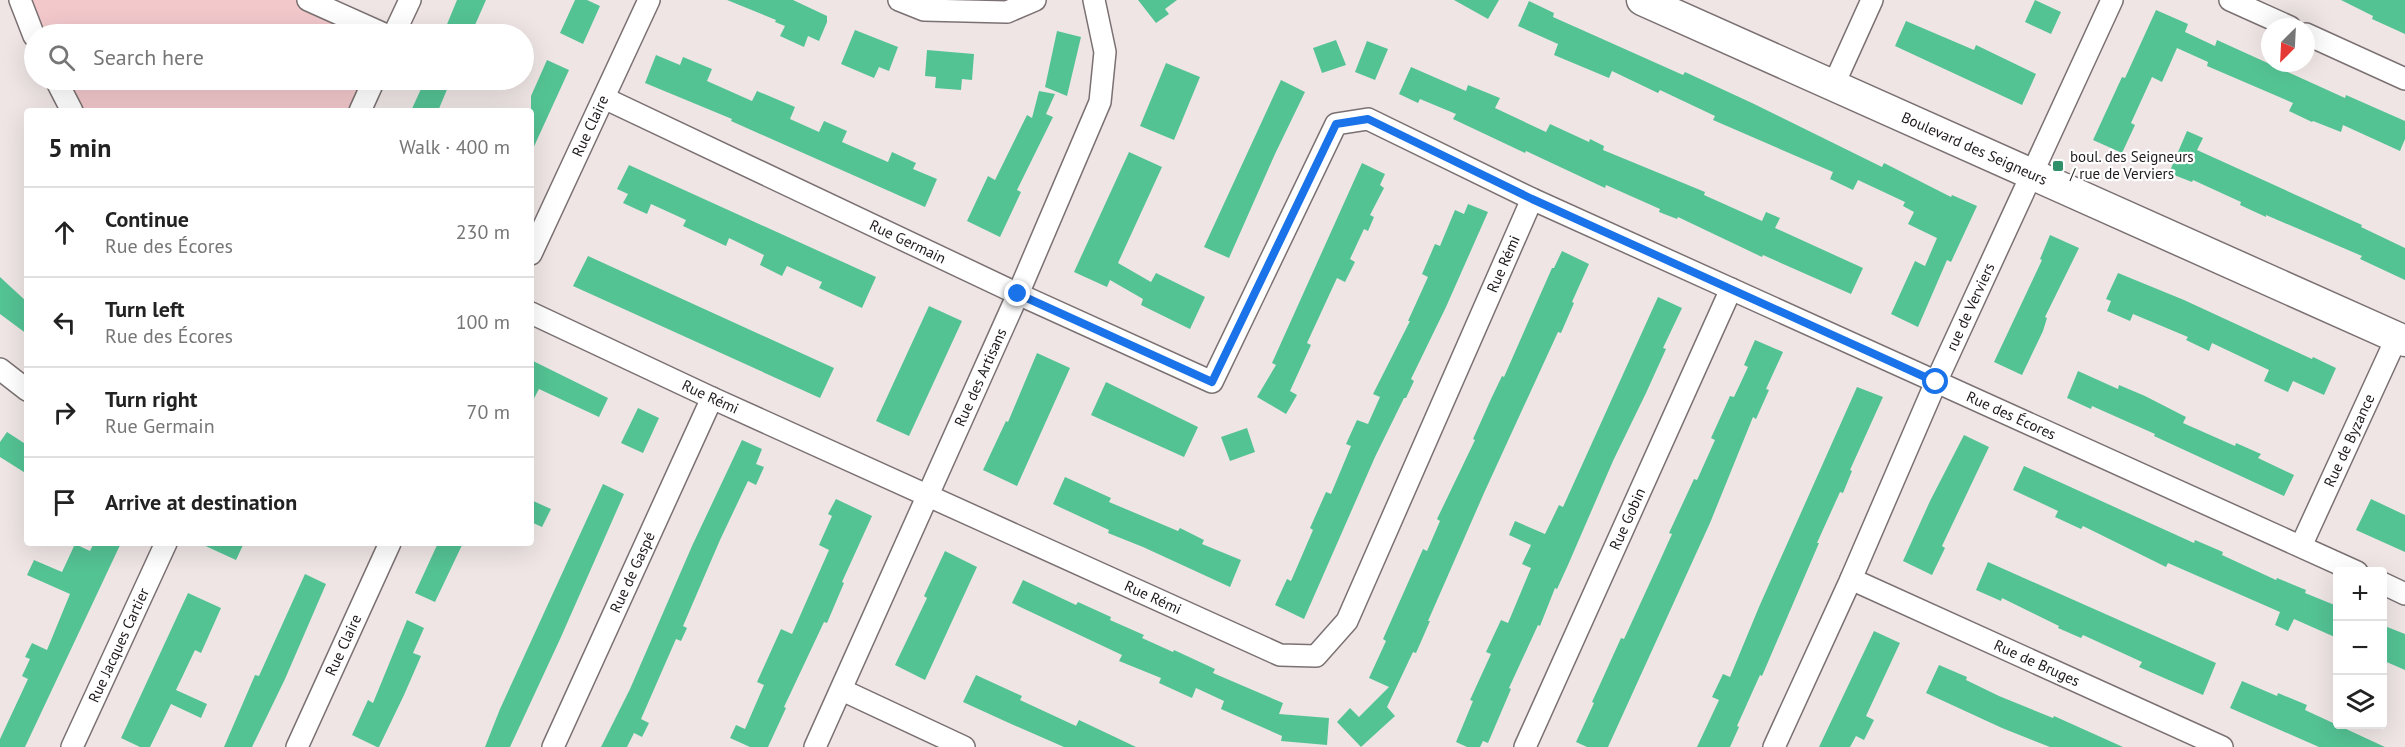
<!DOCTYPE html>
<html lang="en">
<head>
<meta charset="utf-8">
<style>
  :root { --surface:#fff; --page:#f2f2f2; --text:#222; --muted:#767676; --line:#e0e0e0 }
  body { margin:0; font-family:"PT Sans",sans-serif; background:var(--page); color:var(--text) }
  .controls { position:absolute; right:18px; bottom:18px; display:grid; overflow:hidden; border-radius:6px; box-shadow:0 6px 24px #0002 }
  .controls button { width:54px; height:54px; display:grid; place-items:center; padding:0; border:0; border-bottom:2px solid var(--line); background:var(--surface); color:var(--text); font:30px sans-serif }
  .compass { position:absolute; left:2261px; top:18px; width:54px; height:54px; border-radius:50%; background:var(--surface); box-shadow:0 6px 24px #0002; rotate:204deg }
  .stop { position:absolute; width:18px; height:18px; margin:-14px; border:4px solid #1a73e8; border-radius:50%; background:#fff }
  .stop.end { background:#1a73e8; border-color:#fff; box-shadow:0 2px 6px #0008 }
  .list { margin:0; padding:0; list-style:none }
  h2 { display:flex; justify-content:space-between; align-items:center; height:78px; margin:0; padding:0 24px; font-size:26px }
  h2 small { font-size:20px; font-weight:400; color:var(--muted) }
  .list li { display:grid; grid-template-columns:39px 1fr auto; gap:18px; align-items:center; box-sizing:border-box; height:90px; padding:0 24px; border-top:2px solid var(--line) }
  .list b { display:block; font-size:22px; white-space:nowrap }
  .list p { margin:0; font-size:20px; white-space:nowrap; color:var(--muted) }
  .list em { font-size:20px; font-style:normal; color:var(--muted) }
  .icon { flex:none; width:33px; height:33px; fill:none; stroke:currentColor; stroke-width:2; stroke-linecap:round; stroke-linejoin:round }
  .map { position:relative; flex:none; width:2405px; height:747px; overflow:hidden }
  .search { position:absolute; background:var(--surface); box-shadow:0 6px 24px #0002; left:24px; top:24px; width:510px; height:66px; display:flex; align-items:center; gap:15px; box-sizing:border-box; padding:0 21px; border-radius:33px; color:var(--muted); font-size:22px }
  .panel { position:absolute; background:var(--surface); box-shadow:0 6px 24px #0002; left:24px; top:108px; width:510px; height:438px; border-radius:6px }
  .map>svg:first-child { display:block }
</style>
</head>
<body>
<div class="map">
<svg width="2405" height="747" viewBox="0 0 2405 747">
  <rect width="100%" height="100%" fill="#efe5e5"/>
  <path fill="#f2c8cb" d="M23,0H308L384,34H38Z
    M63,80H374L360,111H84Z"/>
  <path fill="#54c394" d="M457,0H486L471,34H443Z
    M575,0H587L600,6L583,44L560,33Z
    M727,0H793L827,16V22L819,41L808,36L804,47L780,36L785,26L775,22L776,20Z
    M1138,0H1177L1165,9L1169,14L1156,23Z
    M1454,0H1499L1488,19Z
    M2035,0L2061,12L2051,34L2025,22Z
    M2341,0H2405V34L2372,19L2373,16Z
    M1529,1L1554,13L1553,17L1683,75L1685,72L1752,103L1882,167L1884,163L1951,197L1952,195L1977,206L1951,262L1947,260L1918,327L1891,314L1915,261L1925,266L1937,238L1908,224L1914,212L1903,206L1905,202L1858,180L1853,190L1830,179L1833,172L1713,120L1715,116L1660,90L1658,93L1612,71L1609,78L1554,55L1558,44L1518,26Z
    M2156,10L2188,24L2185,32L2215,46L2217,40L2345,98L2346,95L2405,121V139L2400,151L2343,125L2341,132L2313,121L2312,122L2289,111L2293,103L2207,66L2208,62L2177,48L2162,82L2152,77L2131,123L2135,125L2122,153L2093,140L2122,77L2125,78Z
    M1906,21L1974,50L1976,45L2036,74L2022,105L1895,46Z
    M855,30L898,47L889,71L879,67L874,78L841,64Z
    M1057,31L1081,37L1067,96L1045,87Z
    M1336,40L1346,65L1322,73L1313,48Z
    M1367,41L1388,49L1375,80L1355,72Z
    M927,50L974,54L972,80L962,79L961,90L935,88L936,77L925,76Z
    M656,55L680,65L683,57L712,69L707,81L752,101L757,91L795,107L790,119L819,132L824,121L847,131L842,142L888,162L892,152L916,163L913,169L937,179L925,207L731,121L732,119L645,83Z
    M547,60L569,70L531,153V96Z
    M1166,63L1200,77L1174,140L1140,126Z
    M1411,67L1466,91L1468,85L1500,98L1495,108L1546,132L1550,124L1589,142L1590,139L1604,146L1603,150L1705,192L1704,195L1762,221L1766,212L1780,218L1775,228L1863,268L1851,294L1763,255L1762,257L1678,217L1677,219L1659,212L1660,209L1606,185L1605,188L1526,151L1525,153L1453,119L1456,114L1420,99L1418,103L1399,94Z
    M425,80H451L438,111H411Z
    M1281,80L1305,92L1275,154L1229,258L1204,247Z
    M1039,91L1055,94L1046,114L1053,117L1017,190L1021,192L1000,237L967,221L988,176L995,180L1027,115L1032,118Z
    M2187,131L2203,138L2197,150L2362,225L2361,227L2405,248V280L2360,259L2362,256L2266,215V217L2240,205L2241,202L2193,180L2192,182L2169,173Z
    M1129,152L1162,167L1118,263L1151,282L1156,273L1205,297L1190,329L1141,305L1143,299L1110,280L1107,287L1074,272Z
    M1362,163L1385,174L1380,185L1384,188L1370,215L1374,217L1368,231L1364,229L1350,259L1355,262L1345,282L1337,278L1307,343L1311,345L1290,391L1297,395L1286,414L1257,397L1276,365L1272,363Z
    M629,165L876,277L862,308L819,288L822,282L787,266L782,276L760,265L764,255L729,238L726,246L683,226L686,220L651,204L647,214L623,203L628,194L617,189Z
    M1468,204L1488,212L1446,307L1411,379L1414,381L1406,398H1404L1375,457L1304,619L1275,605L1287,579L1291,581L1313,530L1310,528L1326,492L1331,494L1351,446L1346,444L1357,420L1368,424L1380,397L1373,394L1410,321H1408L1428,277L1422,274L1435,244L1440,246L1455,210L1464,214Z
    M2050,235L2079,248L2045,317L2047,318L2043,331L2022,375L1994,362L2042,260L2040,259Z
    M1562,251L1589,264L1572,302L1574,303L1561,333L1558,332L1484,493L1428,621H1430L1416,653L1413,652L1387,707L1395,716L1361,747L1337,722L1350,708L1359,717L1389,687L1369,678L1386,641L1383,639L1423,549L1427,551L1440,521L1437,519L1475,440L1473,439L1491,399L1502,376L1504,377L1552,268H1554Z
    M588,256L834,368L820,398L573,286Z
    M2118,273L2184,300L2312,359L2313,357L2336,368L2324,395L2293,381L2288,392L2264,381L2269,370L2212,343L2209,351L2186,340L2188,337L2133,314L2130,321L2107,311L2111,301L2106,299Z
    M0,277L27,302V334L0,314Z
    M1658,297L1682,308L1663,348L1666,349L1646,393L1613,461L1568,565L1557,589L1555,588L1540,626L1538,625L1509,688L1511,689L1488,743L1483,741L1480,747H1467L1456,742L1473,701L1470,700L1491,654L1486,652L1501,620L1508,623L1531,568L1522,564L1531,545L1509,535L1515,521L1545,534L1559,505L1563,507Z
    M929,306L962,321L909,436L876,421Z
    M1755,340L1783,352L1766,389L1769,390L1756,419L1753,417L1710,523L1608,747H1587L1576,742L1594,703L1592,702L1621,638L1624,639L1658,565L1672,534L1669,533L1694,479L1697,480L1715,440L1711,438L1730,396L1734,397L1748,367L1744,365Z
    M1037,353L1070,368L1017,486L983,470L1006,421L1008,422Z
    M531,360L608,398L599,417L539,389L531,404Z
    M2078,371L2118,389L2119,385L2145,396L2186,417L2183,423L2235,446L2236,443L2261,454L2258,458L2294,475L2284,496L2154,436L2155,434L2092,406L2091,409L2067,398Z
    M1106,382L1198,427L1184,457L1091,415Z
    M1857,387L1883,397L1850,470L1852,471L1843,493L1840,492L1817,543H1819L1762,676L1760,675L1737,726L1739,727L1730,747H1697L1719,700L1712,697L1723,674L1730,677L1759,607Z
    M638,408L659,418L643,453L621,443Z
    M1247,428L1255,452L1230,461L1221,437Z
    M7,432L27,445V474L0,457V442Z
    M1964,435L1989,447L1942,546L1945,548L1932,575L1903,561L1930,501Z
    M742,440L762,449L756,464L764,467L756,485L748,481L720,540L683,626L687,628L681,641L676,639L641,719L649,723L642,737L634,733L627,747H601L630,689L692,546Z
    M2024,466L2194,543L2195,540L2223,552L2222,555L2276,580L2277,578L2306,590L2305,593L2337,606V638L2294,619L2288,631L2275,625L2280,612L2168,563L2166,567L2083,526L2081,529L2055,517L2058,511L2013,490Z
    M1065,477L1111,498L1109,502L1178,531L1180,528L1204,540L1202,544L1241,560L1230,587L1143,547L1108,533L1109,530L1053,504Z
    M603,484L624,494L561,637L510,747H485L500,709Z
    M836,499L872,516L842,582L844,583L827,623L824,622L784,707L786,708L768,747H750L730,738L736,725L745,729L764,685L757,682L781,629L792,634L829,550L819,545L832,516L828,514Z
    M2371,499L2405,515V552L2356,530Z
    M531,500L551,509L542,527L531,522Z
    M94,543H121L25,747H0V739L28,679L22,676L30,659L25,657L32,643L47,650L70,594L27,575L34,560L62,572L75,544L90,551Z
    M199,543H244L236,560Z
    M438,543H463L435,602L415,593Z
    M945,551L977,567L925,680L895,665L927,598L924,596Z
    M1988,562L2216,663L2203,695L2139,667L2142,662L2083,635L2081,638L2058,628L2059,626L2002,598L2001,601L1976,590Z
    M305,574L326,584L285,679L252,747H224L255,675L259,676Z
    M1023,580L1076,605L1078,602L1111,617L1110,620L1144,635L1142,638L1173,652L1174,650L1215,669L1213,673L1283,703L1279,714L1329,718L1327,745L1281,741L1282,736L1221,709L1224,701L1196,688L1192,698L1159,683L1161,678L1119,661L1122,655L1012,603Z
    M188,593L221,608L201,653L195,650L176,690L207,704L201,718L171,704L150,747H140L121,738Z
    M407,620L424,628L413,653L421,656L404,695L379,747H377L352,735L368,700L373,703Z
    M2382,625L2405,634V670L2382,660Z
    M1874,631L1900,643L1866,716L1874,720L1864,740L1856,736L1850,747H1819Z
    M1939,665L1967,677L1966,680L1999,696L2053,718L2054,716L2123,747H2050L2002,728L1926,693Z
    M976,675L1022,696L1020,700L1076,726L1079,720L1136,747H1064L1009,723L963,702Z
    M2242,681L2277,696L2278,693L2307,705L2305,710L2385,747H2319L2230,708Z"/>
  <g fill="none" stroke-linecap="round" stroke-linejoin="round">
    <defs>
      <g id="street">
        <path d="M20,0L34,36"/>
        <path d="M308,0L384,34"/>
        <path d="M899,0L924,10L1007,12L1035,0"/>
        <path d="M2230,0L2290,27"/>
        <path d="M394,34L410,0"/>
        <path d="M2306,34L2405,79"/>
        <path d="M56,80L72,111"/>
        <path d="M1834,84L1872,0"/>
        <path id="s1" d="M604,98L1018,294L1212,382L1336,124L1368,119L1532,199L2357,572"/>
        <path d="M360,111L374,80"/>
        <path id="s2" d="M531,254L649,0"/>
        <path id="s3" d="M531,313L712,398L1280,655L1316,656L1347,621L1532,199"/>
        <path d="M0,369L27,390"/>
        <path id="s4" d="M2301,546L2397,337"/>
        <path id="s5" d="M1851,579L2222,747"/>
        <path d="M2382,583L2405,594"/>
        <path d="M842,690L964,747"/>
        <path id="s6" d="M72,747L166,543"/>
        <path id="s7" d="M297,747L390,543"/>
        <path id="s8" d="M553,747L712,398"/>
        <path id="s9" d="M815,747L1018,294L1100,102L1105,52L1094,0"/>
        <path id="s10" d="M1525,747L1731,289"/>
        <path id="s11" d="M1774,747L1851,579L1936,382L2112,0"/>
      </g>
      <g id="secondary">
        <path id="s12" d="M1642,0L2405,341"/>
      </g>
    </defs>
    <use href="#street" stroke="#7b7172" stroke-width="24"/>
    <use href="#secondary" stroke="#7b7172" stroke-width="33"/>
    <use href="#street" stroke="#fff" stroke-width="21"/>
    <use href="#secondary" stroke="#fff" stroke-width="30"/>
  </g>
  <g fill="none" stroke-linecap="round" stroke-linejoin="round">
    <path stroke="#1a73e8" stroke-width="8" d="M1018,294L1212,382L1336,124L1368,119L1532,199L1936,382"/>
  </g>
  <rect fill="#2f906a" stroke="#fff" stroke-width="2" x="2052" y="160" width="12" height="12" rx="3"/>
  <g text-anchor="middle" stroke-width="4.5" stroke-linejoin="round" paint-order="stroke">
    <g font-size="15" fill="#1f1b1c" stroke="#fff">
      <text dy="5" stroke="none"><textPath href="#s2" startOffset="141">Rue Claire</textPath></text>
      <text dy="5" stroke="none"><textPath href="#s12" startOffset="364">Boulevard des Seigneurs</textPath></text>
      <text dy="5" stroke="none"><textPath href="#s1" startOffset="336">Rue Germain</textPath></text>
      <text dy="5" stroke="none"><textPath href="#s3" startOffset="1296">Rue Rémi</textPath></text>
      <text dy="5" stroke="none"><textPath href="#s11" startOffset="482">rue de Verviers</textPath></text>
      <text dy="5" stroke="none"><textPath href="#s9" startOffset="405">Rue des Artisans</textPath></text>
      <text dy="5" stroke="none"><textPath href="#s3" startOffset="198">Rue Rémi</textPath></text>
      <text dy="5" stroke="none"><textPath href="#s1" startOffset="1698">Rue des Écores</textPath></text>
      <text dy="5" stroke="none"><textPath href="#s4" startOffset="116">Rue de Byzance</textPath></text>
      <text dy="5" stroke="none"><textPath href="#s10" startOffset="250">Rue Gobin</textPath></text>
      <text dy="5" stroke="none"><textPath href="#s8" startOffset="192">Rue de Gaspé</textPath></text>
      <text dy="5" stroke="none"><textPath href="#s3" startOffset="684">Rue Rémi</textPath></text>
      <text dy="5" stroke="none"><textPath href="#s6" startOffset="112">Rue Jacques Cartier</textPath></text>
      <text dy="5" stroke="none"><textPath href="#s7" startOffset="112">Rue Claire</textPath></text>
      <text dy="5" stroke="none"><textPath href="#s5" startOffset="204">Rue de Bruges</textPath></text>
    </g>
    <g font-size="15" fill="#1f1b1c" stroke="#fff" text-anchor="start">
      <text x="2070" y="162">boul. des Seigneurs<tspan x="2070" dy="17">/ rue de Verviers</tspan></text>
    </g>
  </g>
</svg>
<div class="controls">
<button>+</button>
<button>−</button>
<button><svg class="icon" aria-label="layers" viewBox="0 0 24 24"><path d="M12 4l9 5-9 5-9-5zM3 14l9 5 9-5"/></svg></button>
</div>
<svg class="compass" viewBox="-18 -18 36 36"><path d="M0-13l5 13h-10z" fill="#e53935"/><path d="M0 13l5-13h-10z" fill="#767676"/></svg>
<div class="stop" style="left:1936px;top:382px"></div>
<div class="stop end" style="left:1018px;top:294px"></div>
<div class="search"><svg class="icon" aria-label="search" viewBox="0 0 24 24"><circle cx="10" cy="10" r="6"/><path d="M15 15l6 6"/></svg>Search here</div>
<section class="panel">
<h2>5 min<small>Walk · 400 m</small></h2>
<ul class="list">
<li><svg class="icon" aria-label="ahead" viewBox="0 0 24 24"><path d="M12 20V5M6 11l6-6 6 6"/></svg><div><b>Continue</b><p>Rue des Écores</p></div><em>230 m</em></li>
<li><svg class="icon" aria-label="left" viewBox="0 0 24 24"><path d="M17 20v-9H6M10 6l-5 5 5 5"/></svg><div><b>Turn left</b><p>Rue des Écores</p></div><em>100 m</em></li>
<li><svg class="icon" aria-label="right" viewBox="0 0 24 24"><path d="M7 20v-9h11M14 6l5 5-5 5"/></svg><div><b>Turn right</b><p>Rue Germain</p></div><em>70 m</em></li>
<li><svg class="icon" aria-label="arrive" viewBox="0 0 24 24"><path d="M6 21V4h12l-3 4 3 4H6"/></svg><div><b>Arrive at destination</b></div></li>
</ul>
</section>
</div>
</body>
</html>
